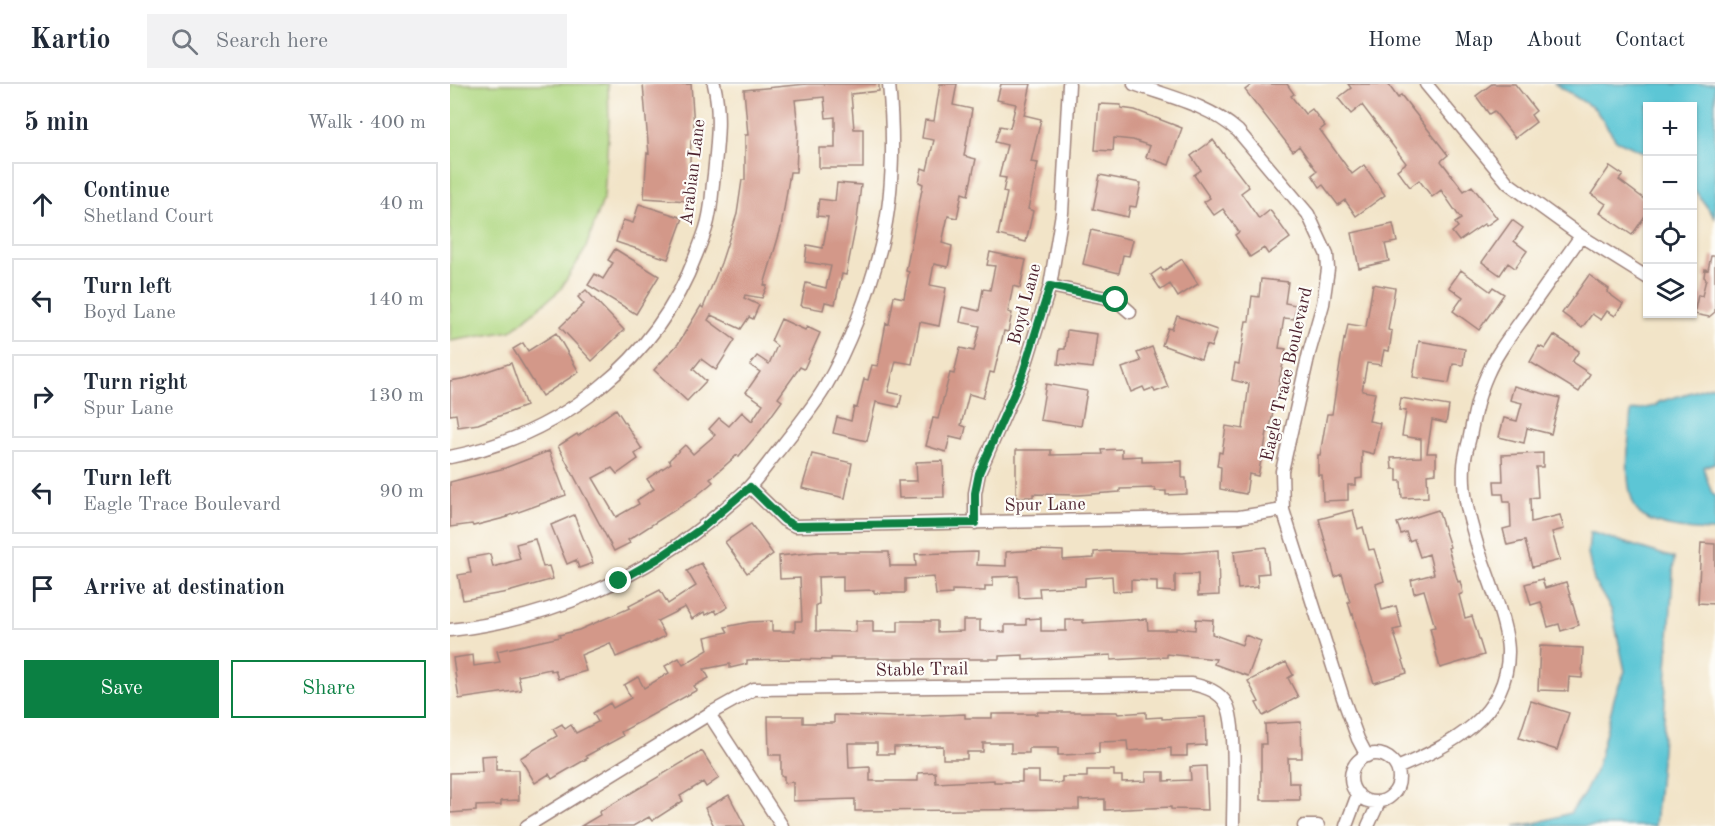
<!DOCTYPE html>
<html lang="en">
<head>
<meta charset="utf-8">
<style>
  :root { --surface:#fff; --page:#f2f2f3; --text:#1f2937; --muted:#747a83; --line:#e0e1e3; --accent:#0b8043 }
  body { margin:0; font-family:"Old Standard TT",serif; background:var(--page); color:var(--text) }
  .controls { position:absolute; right:18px; top:18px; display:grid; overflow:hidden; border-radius:0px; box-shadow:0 2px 4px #0004 }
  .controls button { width:54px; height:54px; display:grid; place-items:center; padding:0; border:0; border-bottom:2px solid var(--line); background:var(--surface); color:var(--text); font:30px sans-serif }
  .stop { position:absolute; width:18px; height:18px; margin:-14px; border:4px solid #0b8043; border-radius:50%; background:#fff }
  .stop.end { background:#0b8043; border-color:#fff; box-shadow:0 2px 6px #0008 }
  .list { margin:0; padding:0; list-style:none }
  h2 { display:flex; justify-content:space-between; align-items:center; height:78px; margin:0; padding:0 24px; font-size:26px }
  h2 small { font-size:20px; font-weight:400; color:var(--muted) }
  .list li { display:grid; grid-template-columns:39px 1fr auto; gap:18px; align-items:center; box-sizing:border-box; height:84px; margin:0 12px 12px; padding:0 12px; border:2px solid var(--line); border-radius:0px }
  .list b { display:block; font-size:22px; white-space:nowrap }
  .list p { margin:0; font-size:20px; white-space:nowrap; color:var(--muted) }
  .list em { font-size:20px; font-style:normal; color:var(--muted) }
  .actions { display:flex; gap:12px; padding:18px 24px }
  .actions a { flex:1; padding:14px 0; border:2px solid var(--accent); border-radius:0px; text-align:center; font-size:21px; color:var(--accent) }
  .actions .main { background:var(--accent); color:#fff }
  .icon { flex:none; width:33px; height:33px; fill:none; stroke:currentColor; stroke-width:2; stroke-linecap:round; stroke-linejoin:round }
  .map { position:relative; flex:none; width:1265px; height:742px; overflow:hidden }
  header { display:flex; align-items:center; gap:36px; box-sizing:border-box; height:84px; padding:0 30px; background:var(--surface); border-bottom:2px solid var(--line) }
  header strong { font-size:28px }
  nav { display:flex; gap:33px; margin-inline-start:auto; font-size:21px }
  .search { width:420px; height:54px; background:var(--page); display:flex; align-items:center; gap:15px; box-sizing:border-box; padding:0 21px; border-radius:0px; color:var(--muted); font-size:22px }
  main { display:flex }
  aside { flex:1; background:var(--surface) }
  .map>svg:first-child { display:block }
</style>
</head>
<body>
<header>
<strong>Kartio</strong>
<div class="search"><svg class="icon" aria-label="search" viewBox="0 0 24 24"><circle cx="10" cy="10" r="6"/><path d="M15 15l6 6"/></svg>Search here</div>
<nav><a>Home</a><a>Map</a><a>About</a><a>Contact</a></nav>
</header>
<main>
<aside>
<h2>5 min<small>Walk · 400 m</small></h2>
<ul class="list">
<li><svg class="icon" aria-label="ahead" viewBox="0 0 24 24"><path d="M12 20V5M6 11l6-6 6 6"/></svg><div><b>Continue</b><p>Shetland Court</p></div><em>40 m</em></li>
<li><svg class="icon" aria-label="left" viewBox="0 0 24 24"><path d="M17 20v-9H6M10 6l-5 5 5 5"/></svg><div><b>Turn left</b><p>Boyd Lane</p></div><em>140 m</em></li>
<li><svg class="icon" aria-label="right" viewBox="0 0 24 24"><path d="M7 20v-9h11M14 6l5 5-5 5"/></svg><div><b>Turn right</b><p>Spur Lane</p></div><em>130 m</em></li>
<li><svg class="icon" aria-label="left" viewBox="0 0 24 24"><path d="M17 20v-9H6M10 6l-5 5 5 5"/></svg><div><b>Turn left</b><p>Eagle Trace Boulevard</p></div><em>90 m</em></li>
<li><svg class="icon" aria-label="arrive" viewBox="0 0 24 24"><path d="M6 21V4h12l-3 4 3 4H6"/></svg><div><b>Arrive at destination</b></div></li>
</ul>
<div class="actions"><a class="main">Save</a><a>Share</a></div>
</aside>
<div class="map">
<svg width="1265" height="742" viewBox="0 0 1265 742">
  <rect width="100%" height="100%" fill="#fdfcf7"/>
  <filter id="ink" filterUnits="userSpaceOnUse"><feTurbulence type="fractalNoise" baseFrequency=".0167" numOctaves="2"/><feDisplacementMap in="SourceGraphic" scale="12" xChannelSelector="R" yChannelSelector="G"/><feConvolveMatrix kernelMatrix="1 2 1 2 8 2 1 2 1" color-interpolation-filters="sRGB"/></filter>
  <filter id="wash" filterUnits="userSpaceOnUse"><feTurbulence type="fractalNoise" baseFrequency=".008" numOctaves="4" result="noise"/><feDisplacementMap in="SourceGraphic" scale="24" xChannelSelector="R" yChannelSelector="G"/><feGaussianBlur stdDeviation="1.35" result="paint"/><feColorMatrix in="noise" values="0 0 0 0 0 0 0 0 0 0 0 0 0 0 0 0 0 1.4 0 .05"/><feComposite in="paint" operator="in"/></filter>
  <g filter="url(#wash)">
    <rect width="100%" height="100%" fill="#f2e4c8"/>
    <path fill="#b0d883" stroke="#7d7c57" stroke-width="1.5" d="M0,0H158L159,37L154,113L135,166L110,206L61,247L0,257Z"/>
    <path fill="#5bc6d5" stroke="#527280" stroke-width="1.5" d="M1105,0H1265V134L1243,104L1242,22H1198L1197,70L1166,56L1145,25Z
      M1265,301V379L1253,383L1261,407L1265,413V447C1247,447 1201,443 1189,429C1171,406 1179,355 1181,327L1205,322L1209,318Z
      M1140,448L1224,474L1212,666L1205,742H1065L1086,739L1120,729L1134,710L1147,683L1165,611L1175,587L1162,527L1144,497L1138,470Z"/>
    <g id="blocks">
      <path fill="#d39889" d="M193,0H241L245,57H241L238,117L194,114L197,69L199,70Z
        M357,0H429V7L401,10L404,45H413V84H369V64H385V33L376,34L374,13L345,16L348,44L346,88H340L331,144L314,201L317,202L312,214L295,211L294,214L309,221L303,235L299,233L291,245L261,231L258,236L285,256L266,286L251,275L243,285L256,297L237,317L204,286L228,260L251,222L253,224L271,179L287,130L292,96H295V51H298L294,6Z
        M490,0H507L503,21L522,25L514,72L526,75L518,111L512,109L507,134L498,132L492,159L502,162L498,183L484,180L480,201L496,204L489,242L470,238L462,280L446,277L438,308L452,311L449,323L426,318L417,357L383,349L387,333L401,337L404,323L407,324L414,295L418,296L422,281L428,282L436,239L439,240L444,212L454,214L459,188L456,187L473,100L469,98L472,84L477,86L484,56L472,54L475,36L484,37Z
        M551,0H581L574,31L591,35L581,78L588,79L578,125L583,127L576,158L548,151L557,109L553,108L556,94L549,93L557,61L545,58L550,42L560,44L566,20L547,16Z
        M803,0H837L844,10L841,12L855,30L862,25L875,42L870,46L902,90L914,81L935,111L906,132L895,116L888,121L873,101L870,103L862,91L867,87L849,62L843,67L795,6Z
        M898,0H938L948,14L951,11L998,71L991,77L1014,107L1022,102L1047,134L1036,142L1034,140L1009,157L1002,148L1008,143L1005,139L1011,135L991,106L982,113L969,96L960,103L947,86L956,79L912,21L901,30L888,14L901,4Z
        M1042,0H1065L1086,27L1081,31L1086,38L1065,54L1044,27L1039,30L1026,12Z
        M649,20L671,21V24L685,26L732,44L719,81L696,73L700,62L683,56L664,54L663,67L645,66Z
        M763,56L799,103L791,109L809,135L820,126L840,154L818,170L814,164L800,173L785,151L789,148L773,125L764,131L754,118L760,114L744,91L751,86L741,72Z
        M1160,82L1173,91L1169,96L1197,117V129L1182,151L1150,129L1156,120L1141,110Z
        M650,91L691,99L686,123L680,122L678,133L643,125Z
        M387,99L411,101L407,136L396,191L392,190L385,220L375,218L373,226L351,222L356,199L376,204L381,182L355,178L357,161L373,164L378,133L367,132L369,115L385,117Z
        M189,120L233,134L218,175L166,158L173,136L183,139Z
        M1062,136L1073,144L1064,157L1077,167L1065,184L1058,179L1050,191L1032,178Z
        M943,140L947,158L935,160L939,177L909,184L902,149Z
        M641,146L683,156L679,172L673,171L669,189L633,180Z
        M165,165L209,192L186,230L138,201L145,190L153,195L163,179L158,176Z
        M540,168L576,176L570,204L563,202L558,228L562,229L558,248L554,247L544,289L540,288L533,314L519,310L511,341L516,343L513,356L500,353L496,368L476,362L483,334L488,335L500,289L504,290L510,264L524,267L530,242L510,238L513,223L529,227L533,205L540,206L545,182L537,181Z
        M1261,172H1265V228L1259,233L1244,230L1248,211L1252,212L1256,195L1254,193L1255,185L1258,186Z
        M732,175L748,200L728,213L720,200L711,206L701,191L711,184L713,187Z
        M1011,186L1040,207L1043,203L1054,210L1029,246L1003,227L1013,213L999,203Z
        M1139,191L1159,205L1157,208L1173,220L1165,232L1157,227L1151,236L1142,230L1132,244L1112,229Z
        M811,195L838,198L835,219L846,221L844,235L834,234L829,264L836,265L819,348H817L814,366H813L808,392L799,390L796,410L770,405L771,383L767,382L769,368L772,369L776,342L793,345L799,300L782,296L785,279L789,280L796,237H799L802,212L809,213Z
        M923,200L945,204L938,246L942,247L939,267L934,266L931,281L917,279L912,307L925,309L919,337L930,339L924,370L912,367V394L906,395V401H898V416L873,417L872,391H868V371H870L877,330H882L894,255L895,256L898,240L916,243Z
        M136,206L174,246L142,277L110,243L134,220L128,213Z
        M727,232L767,246L761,263L756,261L751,275L712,261L718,244L722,245Z
        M331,235L355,246L357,243L370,249L354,285L350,283L328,314L332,317L311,346L289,372L287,371L260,395L263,398L245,413L178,456L180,459L164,467L108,362L127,350L128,352L166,325L192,365L185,370L188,375L167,390L162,384L143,394L166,433L189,420L187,416L204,405L197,395L221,379L219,376L235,361L243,370L265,351L259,345L269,334L279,342L292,328L302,337L313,320L296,308L310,288L300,281L307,272L319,280L327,262L321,257Z
        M617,246L647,250L643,284L608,280L610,265H615Z
        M106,249L129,288L92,312L63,265L73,259L78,267Z
        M1104,251L1129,267L1122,278L1140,290L1129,308L1080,278L1089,262L1095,265Z
        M969,257L1015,265L1013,281L1003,280L999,299L963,293Z
        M702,263L718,303L705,308L703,304L695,307L693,303L681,308L672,284L691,277L687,269Z
        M61,279L76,322L28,340L8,343L6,330L0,331V297L17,294Z
        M596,300L637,307L631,342L590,336Z
        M1064,302L1110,314L1101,350L1077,344L1074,359L1049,353L1054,334L1067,337L1072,319L1060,316Z
        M951,314L999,322L996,339L982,336L977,369H986V389L977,390L978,413L952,414L951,397H947V385H942L941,374L971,373V355L952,352L956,327L949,326Z
        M672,365V373L692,372V378L732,377V394H736L737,410L716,411V407H705V404L670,405V408L628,411L583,410V413H566V366H601V371L653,370L652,366Z
        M99,367L116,411L57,432L58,433L23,442L22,440L0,443V398L55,384Z
        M1093,369V383H1086L1088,413L1080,414L1081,438L1110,431L1114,445L1102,448L1110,476L1082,483L1075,457L1057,461L1053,445L1061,443L1060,418H1054L1053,410H1045L1044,397H1053L1052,371Z
        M362,370L402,379L395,414L352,404Z
        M493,377L494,413L449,414L448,397H467L466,378Z
        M903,426L908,445L913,443L919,466L924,465L934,497L926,500L932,526L946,522L952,544L943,546L957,589L924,599L911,562L903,530L902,531L898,518H900L892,490L885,493L869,435Z
        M988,426L1000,463L998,464L1008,498L1010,497L1013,509L1009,511L1015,534L1022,532L1034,571L990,584L980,544L985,543L974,506L964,509L961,496L984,490L979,470L970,473L964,455L959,457L956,448L951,450L947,439Z
        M124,431L143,479L129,484L126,476L117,480L101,441Z
        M301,440L323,470L297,489L275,458Z
        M85,455L93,483L99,482L103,495L58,508L13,516L8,491L21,489L18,474L40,470L43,483L70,475L66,460Z
        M1251,459L1265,460V520L1248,519Z
        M816,463L819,489L807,490L808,503L788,505L784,467Z
        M588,466L613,467V476L644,474V468L660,467L732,469L768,466L769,511L748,512V490L725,491V508L707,507V497L681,496V507L663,508L662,492L635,494V502L589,504L590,513L569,514L568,492L543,493V502H535V507L502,506V510L486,511L484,493L455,495V509H424V506L393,507V492L368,493L369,520L366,521V547L406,548V537H423V548H448V537H487V548L513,547V536H530V547L555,548V541H576V535L591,534V547H616V536H633V539L697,535L698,546H726V544L745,546L746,535L763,536L762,550L792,561L795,551L811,557L798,592L764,580L766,575L717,570V573L661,576V571L573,576V571L549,572V575H429V574H381V576L345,575L297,576V580L280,584V580L254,585L259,594L244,602L247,606L171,648L173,652L136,672L138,674L102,695L99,690L85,699L70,674L107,652L103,645L112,640L115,645L121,641L126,649L148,638L143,629L160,619L163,624L181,614L174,601L188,593L194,604L219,589L215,582L229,574L233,581L258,566L255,553L278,548L275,543L300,538L322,537V547H345V537H352L350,494L330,495L329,472L367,468H439L440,482H466L465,470L528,468L527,481L556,482V468Z
        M251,479L278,523L267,530L265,526L256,531L254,528L242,535L235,523L207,537L215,552L200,560L199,559L166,573L160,559L131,571L136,587L108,595L105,586L101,587L100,585L68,592L71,606L9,615L3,574L23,571L24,582L50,578L47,567L110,553L109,551L129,546L180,524L179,522L210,506L218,520L246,502L237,487Z
        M1092,495L1095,504L1116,498L1129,541L1111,547L1109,540L1098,543L1091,518L1081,521L1075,500Z
        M1090,562L1133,564L1132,594L1119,593L1118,607L1088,606Z
        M836,578L843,591L838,594L848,613L813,632L806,619L809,618L798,597Z
        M1081,617L1119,629L1107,666L1069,654Z
        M587,628H667L668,630L696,628V634L712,633V635L755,633L756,661L737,662V672H721V664L678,667L677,657L649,658V669L614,671H608V664H579V669H561V659H533V668H517V675H493V662L444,663V670H427V659H398L399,684L420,683V697H468V689L485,688L486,699L544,696V698H572V687H589V698L612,699V693H637V686H664V692H672V698L696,697V688H714V697L741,696L740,683L756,682L758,726L721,725V723L655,726V715L629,716V725L405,727V715L343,717V698L334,699V692H331V671H319L318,632H353V639H384V631L444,633L515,630V634H542V630H587Z
        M851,638L852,674H838L839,699H849L850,716H811V660H816L815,640Z
        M252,667L269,694L256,703L253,698L230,712L233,717L202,737L199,733L183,742H131L150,731L149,728Z
        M46,671V686H68L69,716L51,717V721L26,722V727L0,729V689L32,688L31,672Z
        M279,711L295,742H264L255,724Z"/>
    </g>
  </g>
  <g filter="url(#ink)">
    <use href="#blocks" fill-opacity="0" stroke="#9e827a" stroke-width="1.5"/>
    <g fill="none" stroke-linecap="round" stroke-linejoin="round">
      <defs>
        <path id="street" d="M684,0C720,13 759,21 788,47L858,130L877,171L878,185L873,220L859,269L832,387L833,426L893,614L908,655L917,672
          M976,0L1058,99L1131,152L1198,194
          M600,202L666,216L680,228
          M0,373C111,351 206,277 246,171C251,158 257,145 259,132C262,118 262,104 264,91C267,60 271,30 264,0
          M300,403L334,436L345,442L789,433L833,426
          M525,439V409L529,389L573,289L600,202L612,129L619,0
          M0,546C101,535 196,493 273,426C282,418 292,411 300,402C310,391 319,378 328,367C344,347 361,326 374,305C399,263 419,209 431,162C444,110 444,53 439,0
          M259,630L332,742
          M901 694a24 24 0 1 1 48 0a24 24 0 1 1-48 0Z
          M947,684C999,662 1058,633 1058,568C1058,542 1038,493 1029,467C1021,440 1012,413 1014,383C1014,373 1018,362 1020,352C1024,331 1028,311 1037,291C1046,270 1060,252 1073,234C1093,206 1112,179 1131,152
          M77,742L259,630L304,605L742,600C755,603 770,607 777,621C787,641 783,715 783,742
          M854,742H868
          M896,742L908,710
          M918,742L929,718"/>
      </defs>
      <use href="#street" stroke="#9e827a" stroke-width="15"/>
      <use href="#street" stroke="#fff" stroke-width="12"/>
    </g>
  </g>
  <g fill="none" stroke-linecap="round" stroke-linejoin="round" filter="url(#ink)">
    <path stroke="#0b8043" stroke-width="8" d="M169,497L209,474L252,444L300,403L334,436L345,442L525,439V409L529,389L573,289L600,202L666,216"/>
  </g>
  <g text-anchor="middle" stroke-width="4.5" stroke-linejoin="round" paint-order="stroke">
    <g font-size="18" fill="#4a1f2b" stroke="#fdfcf7">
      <text transform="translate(242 88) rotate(-83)" y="6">Arabian Lane</text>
      <text transform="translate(574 220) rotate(-75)" y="6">Boyd Lane</text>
      <text transform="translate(836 290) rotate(-77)" y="6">Eagle Trace Boulevard</text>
      <text transform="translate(595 420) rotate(-1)" y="6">Spur Lane</text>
      <text transform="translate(472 585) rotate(-1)" y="6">Stable Trail</text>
    </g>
  </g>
</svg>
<div class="controls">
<button>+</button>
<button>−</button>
<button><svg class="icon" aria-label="locate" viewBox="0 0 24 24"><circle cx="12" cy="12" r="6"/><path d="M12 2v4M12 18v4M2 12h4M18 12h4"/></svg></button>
<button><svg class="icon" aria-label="layers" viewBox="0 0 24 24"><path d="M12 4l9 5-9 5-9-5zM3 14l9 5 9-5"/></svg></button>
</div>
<div class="stop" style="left:666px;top:216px"></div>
<div class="stop end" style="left:169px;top:497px"></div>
</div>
</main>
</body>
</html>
